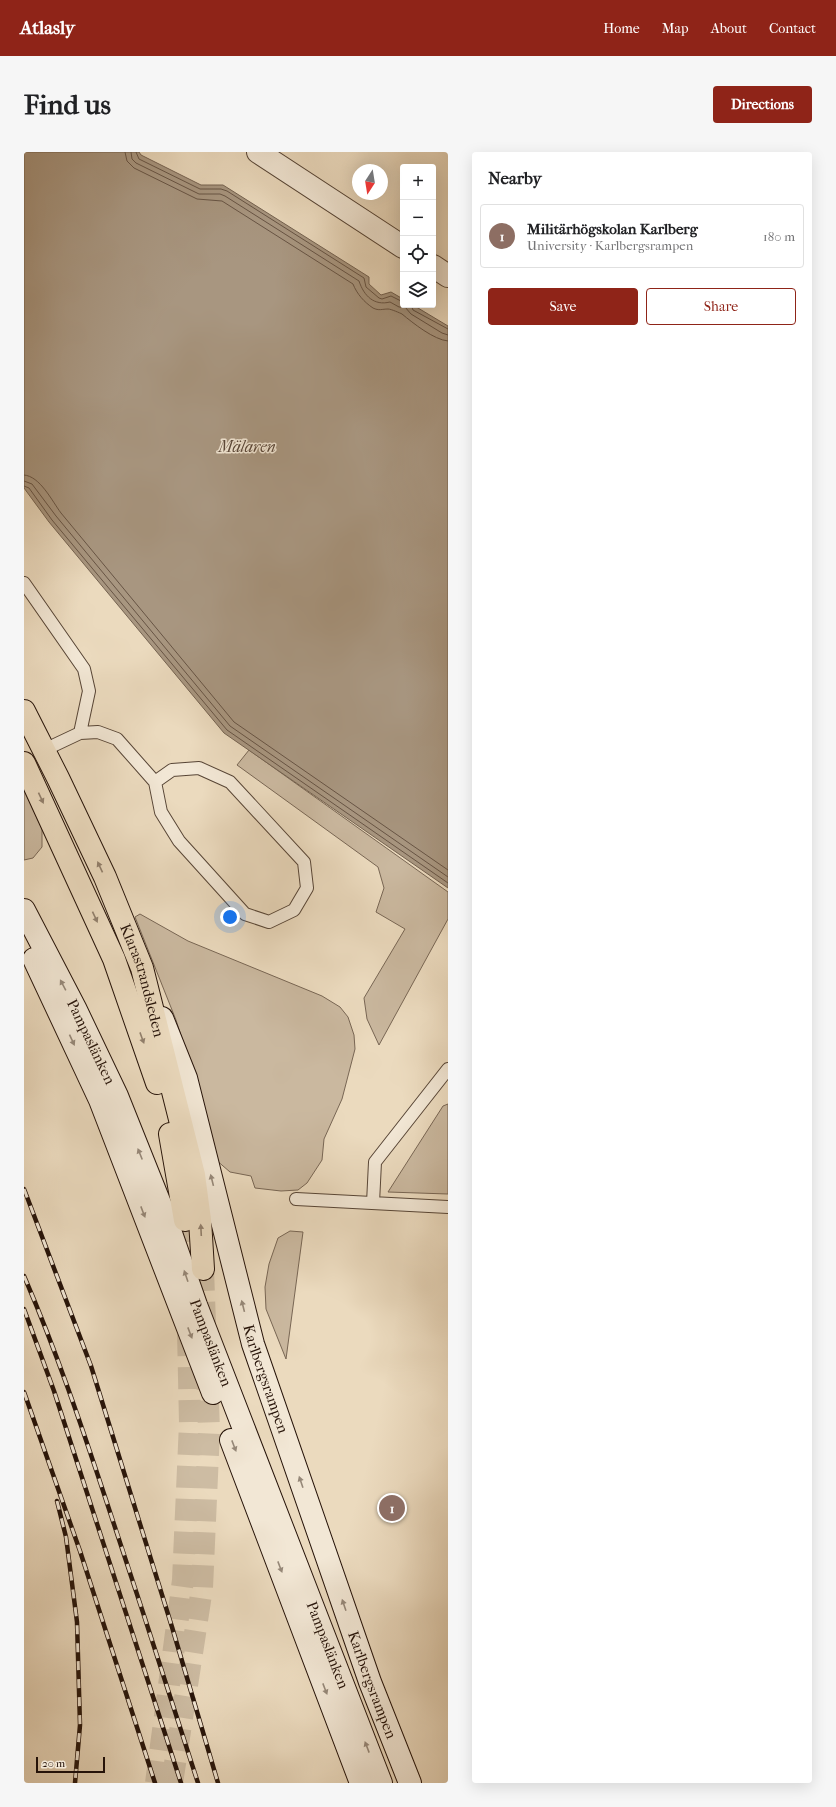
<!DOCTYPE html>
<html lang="en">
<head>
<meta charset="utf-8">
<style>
  :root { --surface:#fff; --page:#f6f6f6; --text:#202124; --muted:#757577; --line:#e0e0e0; --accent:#8f2418 }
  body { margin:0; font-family:"IM FELL French Canon",serif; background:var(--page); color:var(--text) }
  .controls { position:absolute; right:12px; top:12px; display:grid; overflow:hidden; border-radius:4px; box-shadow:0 4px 16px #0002 }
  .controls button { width:36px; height:36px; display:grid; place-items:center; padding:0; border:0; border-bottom:1px solid var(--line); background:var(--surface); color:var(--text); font:20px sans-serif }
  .compass { position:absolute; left:328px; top:12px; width:36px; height:36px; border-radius:50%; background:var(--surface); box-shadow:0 4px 16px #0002; rotate:192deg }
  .scale { position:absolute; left:12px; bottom:10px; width:69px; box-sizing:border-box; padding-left:4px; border:2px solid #261309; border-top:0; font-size:11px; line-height:14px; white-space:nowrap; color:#261309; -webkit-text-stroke:3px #f2e7d5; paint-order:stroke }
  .you { position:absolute; left:206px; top:765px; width:14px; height:14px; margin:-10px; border:3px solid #fff; border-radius:50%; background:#1a73e8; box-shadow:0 0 0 6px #1a73e833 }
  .badge { display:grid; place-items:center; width:26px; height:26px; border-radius:50%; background:var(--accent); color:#fff; font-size:13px; font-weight:700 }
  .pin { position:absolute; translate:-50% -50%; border:2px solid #fff; box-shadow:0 1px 4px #0006 }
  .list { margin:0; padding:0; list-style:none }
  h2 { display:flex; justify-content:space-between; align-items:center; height:52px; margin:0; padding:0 16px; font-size:17px }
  h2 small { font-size:13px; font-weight:400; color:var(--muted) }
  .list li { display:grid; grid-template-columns:26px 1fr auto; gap:12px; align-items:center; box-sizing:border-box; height:64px; margin:0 8px 8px; padding:0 8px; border:1px solid var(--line); border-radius:4px }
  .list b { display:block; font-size:15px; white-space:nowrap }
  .list p { margin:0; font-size:13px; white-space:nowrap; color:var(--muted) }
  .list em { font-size:13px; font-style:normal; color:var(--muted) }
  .actions { display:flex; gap:8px; padding:12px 16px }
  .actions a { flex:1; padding:9px 0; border:1px solid var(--accent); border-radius:4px; text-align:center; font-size:14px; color:var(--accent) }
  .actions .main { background:var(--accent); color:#fff }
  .icon { flex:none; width:22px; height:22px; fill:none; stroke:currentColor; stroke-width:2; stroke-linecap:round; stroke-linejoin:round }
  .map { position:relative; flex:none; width:424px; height:1631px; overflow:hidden; border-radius:4px }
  header { display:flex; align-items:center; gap:24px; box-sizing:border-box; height:56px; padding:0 20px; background:var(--accent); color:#fff }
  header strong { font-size:19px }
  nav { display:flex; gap:22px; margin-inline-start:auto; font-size:14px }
  .intro { display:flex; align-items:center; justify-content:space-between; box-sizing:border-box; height:96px; padding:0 24px }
  h1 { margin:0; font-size:28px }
  .button { padding:10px 18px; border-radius:4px; background:var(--accent); color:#fff; font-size:14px; font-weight:700 }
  main { display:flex; gap:24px; padding:0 24px }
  aside { flex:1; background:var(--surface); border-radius:4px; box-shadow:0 4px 16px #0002 }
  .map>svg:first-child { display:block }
</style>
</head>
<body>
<header>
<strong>Atlasly</strong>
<nav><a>Home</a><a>Map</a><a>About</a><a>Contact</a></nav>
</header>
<div class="intro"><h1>Find us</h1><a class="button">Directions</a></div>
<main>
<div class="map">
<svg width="424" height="1631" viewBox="0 0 424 1631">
  <rect width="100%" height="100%" fill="#ebdabe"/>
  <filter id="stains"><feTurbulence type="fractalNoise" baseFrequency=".005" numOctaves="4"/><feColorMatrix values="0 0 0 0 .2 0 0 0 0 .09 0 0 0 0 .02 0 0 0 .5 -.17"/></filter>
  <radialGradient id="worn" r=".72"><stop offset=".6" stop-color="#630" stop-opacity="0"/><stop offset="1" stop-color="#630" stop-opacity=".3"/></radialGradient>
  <path fill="#cab89f" stroke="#786654" d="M225,598L424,740V767L355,893L343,867L340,846L381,777L352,760L360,736L354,715L213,613Z
    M0,637L18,677V695L9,706L0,708Z
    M116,762L164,789L298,844L316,855L324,865L330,883L331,897L318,947L300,987L298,1008L283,1031L274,1038L257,1039L231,1036L227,1024L206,1020L191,1007L179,952L152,868L111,765Z
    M424,952V1042L364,1040L419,954Z
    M266,1079L279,1080L262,1207L242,1157L241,1135L245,1112L254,1086Z"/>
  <path fill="#a89680" stroke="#746250" d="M0,0H115L117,3L177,33H199L345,125V132L357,143L367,140L379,147V153H389L424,174V736L200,581L25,370L0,336Z"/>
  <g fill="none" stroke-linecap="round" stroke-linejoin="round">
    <path stroke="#675444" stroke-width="1" d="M101,0L103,9L110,16L173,47L198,49L329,132C333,142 340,150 349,156C355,159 358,157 364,157C367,157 376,161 378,162C389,171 410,188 424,189
      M107,0L108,7L112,11L175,42H196L201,44L335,129C340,144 350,154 366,150L375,155H381L387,162L418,181L424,183
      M112,0L115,7L176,37H197L203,39L340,126L342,135L355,146L358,147L367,144L379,150
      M387,153L389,158L424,177
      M0,323C16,324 28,349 37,361L210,570L424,718
      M0,329L8,332L32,364L206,574L424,725
      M0,334L5,336L28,368L203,578L424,731"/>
    <path stroke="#cdbca3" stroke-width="22" stroke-dasharray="22 11" stroke-linecap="butt" d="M161,1068L162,1119
      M179,1117L181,1172
      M132,1631L159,1428L166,1271L164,1179
      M148,1631L178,1436L185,1279L183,1221"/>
    <defs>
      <path id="service" d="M0,431L60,517L65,539L56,581
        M20,598L56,581L74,580L93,587L131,630L137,660L155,689L221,762L245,770L270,758L283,736L280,710L206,630L175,616L148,618L131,630
        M272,1047L424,1055
        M349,1051L351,1010L424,917"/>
      <path id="minor" d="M234,0L379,95
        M409,114L424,124"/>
      <g id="secondary">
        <path id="s1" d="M0,758L51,856L93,944L141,1064L172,1153L357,1631"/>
        <path d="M10,807L76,948L189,1241"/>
        <path id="s2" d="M138,866L162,926L229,1192L346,1530L386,1631"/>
        <path d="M207,1288L337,1631"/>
      </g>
      <g id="trunk">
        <path id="s3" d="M0,559L34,626L81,725L118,816L170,1023L176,1068L179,1117"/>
        <path d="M0,611L90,807L133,931"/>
        <path d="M146,982L161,1068"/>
      </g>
    </defs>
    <use href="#service" stroke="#574536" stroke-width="14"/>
    <use href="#minor" stroke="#574536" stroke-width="24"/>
    <use href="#secondary" stroke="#261309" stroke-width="24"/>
    <use href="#trunk" stroke="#261309" stroke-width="24"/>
    <use href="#service" stroke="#f2e7d5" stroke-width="12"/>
    <use href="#minor" stroke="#f2e7d5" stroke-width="22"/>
    <use href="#secondary" stroke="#f2e7d5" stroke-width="22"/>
    <use href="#trunk" stroke="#ebdabe" stroke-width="22"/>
    <defs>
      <path id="rail" d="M0,1037L67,1214L148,1475L194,1631
        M0,1124C32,1198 58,1275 83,1351C114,1444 144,1538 174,1631
        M0,1157L30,1239L157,1631
        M0,1240L56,1399L131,1631
        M33,1349L42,1385L53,1470L56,1573L51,1631"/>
    </defs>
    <use href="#rail" stroke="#261309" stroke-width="4.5"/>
    <use href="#rail" stroke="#f2e7d5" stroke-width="3" stroke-dasharray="9" stroke-linecap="butt"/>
  </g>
  <defs><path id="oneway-solid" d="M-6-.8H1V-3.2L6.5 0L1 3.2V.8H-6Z"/></defs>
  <g fill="#92806d">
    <use href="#oneway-solid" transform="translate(17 646) rotate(65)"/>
    <use href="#oneway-solid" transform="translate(76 715) rotate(-115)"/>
    <use href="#oneway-solid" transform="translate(71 765) rotate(65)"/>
    <use href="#oneway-solid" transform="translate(118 886) rotate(70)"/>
    <use href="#oneway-solid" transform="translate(177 1078) rotate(-93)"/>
  </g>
  <g fill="#968879">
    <use href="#oneway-solid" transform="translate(39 833) rotate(-118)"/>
    <use href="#oneway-solid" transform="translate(48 888) rotate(65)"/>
    <use href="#oneway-solid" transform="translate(116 1002) rotate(-112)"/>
    <use href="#oneway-solid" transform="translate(188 1028) rotate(-104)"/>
    <use href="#oneway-solid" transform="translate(119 1060) rotate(69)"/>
    <use href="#oneway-solid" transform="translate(162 1124) rotate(-109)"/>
    <use href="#oneway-solid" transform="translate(219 1154) rotate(-104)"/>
    <use href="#oneway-solid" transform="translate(166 1181) rotate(69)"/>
    <use href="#oneway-solid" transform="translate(210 1294) rotate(69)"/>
    <use href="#oneway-solid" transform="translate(277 1330) rotate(-109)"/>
    <use href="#oneway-solid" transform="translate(256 1415) rotate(69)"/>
    <use href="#oneway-solid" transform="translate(320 1453) rotate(-109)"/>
    <use href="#oneway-solid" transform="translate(301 1537) rotate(69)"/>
    <use href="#oneway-solid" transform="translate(343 1595) rotate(-111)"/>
  </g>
  <g text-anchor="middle" stroke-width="3" stroke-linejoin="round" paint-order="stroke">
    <g font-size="15" fill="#261309" stroke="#f2e7d5">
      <text dy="5" stroke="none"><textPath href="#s3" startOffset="295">Klarastrandsleden</textPath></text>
      <text dy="5" stroke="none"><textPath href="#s1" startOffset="148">Pampaslänken</textPath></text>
      <text dy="5" stroke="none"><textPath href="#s1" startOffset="472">Pampaslänken</textPath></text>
      <text dy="5" stroke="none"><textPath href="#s2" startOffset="376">Karlbergsrampen</textPath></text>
      <text dy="5" stroke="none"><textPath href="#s1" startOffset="796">Pampaslänken</textPath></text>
      <text dy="5" stroke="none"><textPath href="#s2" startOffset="700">Karlbergsrampen</textPath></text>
    </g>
    <g font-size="16" font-style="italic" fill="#5a4739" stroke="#f2e7d5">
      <text x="223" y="300">Mälaren</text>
    </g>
  </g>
  <rect width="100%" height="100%" filter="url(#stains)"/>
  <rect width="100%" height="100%" fill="url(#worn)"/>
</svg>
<div class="controls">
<button>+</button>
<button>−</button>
<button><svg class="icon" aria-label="locate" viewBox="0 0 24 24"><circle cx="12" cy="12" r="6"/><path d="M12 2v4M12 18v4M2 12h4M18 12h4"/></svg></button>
<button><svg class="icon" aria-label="layers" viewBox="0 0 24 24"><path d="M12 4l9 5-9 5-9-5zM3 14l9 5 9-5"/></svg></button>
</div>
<svg class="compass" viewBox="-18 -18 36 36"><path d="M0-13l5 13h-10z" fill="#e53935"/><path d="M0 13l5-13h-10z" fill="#757577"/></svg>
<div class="scale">20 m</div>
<div class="you"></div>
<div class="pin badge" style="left:368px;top:1356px;background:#8d6e63">1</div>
</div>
<aside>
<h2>Nearby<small></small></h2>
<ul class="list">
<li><span class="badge" style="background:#8d6e63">1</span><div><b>Militärhögskolan Karlberg</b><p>University · Karlbergsrampen</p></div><em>180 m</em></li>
</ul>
<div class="actions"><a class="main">Save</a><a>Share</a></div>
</aside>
</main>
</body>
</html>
